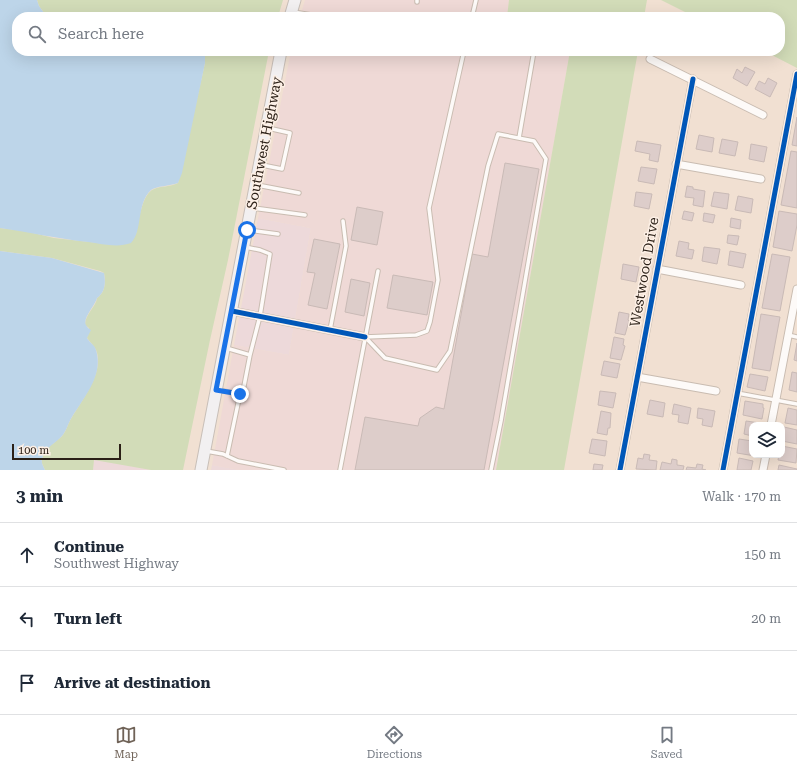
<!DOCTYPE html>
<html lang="en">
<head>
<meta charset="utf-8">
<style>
  :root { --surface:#fff; --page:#f2f2f3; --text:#1f2937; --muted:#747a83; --line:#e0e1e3; --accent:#706358 }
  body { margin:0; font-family:"Roboto Serif",serif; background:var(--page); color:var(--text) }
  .controls { position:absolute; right:12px; bottom:12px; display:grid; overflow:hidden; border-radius:8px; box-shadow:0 4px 16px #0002 }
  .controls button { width:36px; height:36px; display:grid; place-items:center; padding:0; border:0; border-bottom:1px solid var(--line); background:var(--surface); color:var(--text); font:20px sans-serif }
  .scale { position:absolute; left:12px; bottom:10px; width:109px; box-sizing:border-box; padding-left:4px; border:2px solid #2b2017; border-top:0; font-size:11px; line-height:14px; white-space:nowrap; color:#2b2017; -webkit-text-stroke:3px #fdf0e6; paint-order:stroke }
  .stop { position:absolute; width:12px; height:12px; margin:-9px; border:3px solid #1a73e8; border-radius:50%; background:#fff }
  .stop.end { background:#1a73e8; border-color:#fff; box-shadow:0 1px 4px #0008 }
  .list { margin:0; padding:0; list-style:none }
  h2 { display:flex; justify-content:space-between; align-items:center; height:52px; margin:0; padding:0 16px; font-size:17px }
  h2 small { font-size:13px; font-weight:400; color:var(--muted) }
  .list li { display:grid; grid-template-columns:26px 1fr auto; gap:12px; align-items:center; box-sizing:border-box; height:64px; padding:0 16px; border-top:1px solid var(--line) }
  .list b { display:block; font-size:15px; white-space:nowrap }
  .list p { margin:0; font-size:13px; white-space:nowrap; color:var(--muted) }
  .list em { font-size:13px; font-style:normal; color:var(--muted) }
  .icon { flex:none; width:22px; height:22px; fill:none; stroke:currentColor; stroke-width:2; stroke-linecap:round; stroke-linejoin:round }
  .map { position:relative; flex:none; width:797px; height:470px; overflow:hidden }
  .search { position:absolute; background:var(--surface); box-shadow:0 4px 16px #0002; left:12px; right:12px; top:12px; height:44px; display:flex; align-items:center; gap:10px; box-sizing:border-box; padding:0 14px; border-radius:16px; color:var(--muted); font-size:15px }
  .sheet { height:244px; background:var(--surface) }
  nav { display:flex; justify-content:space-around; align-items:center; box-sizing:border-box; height:56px; border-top:1px solid var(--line); background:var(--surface); font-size:11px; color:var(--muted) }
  nav a { display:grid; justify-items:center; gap:2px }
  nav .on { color:var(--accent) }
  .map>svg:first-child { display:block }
</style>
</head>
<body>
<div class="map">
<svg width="797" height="470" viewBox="0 0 797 470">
  <rect width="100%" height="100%" fill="#f1e0d2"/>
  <path fill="#edd9da" d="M258,218L311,228L289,355L234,345Z
    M94,459L151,470H93Z
    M212,465L240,470H211Z"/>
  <path fill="#efd9d6" d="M305,0H509L507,17H300Z
    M291,51H570L496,470H240L212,465L234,345L289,355L311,228L258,218Z"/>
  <path fill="#d2dcb8" d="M37,0H283L278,17H47L39,6Z
    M509,0H647L644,17H507Z
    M661,0H797V68L764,51H780V17H695Z
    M202,51H269L228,260L210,340L183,470H151L94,460L93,470H45C43,466 41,463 42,459C44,448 55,443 62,436C67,430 68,423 72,417C82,400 105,371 96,350C94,346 90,342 87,338L89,328L85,325C85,314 96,307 97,298C105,292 106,283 104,273L100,271L52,258L0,251V228L25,231L54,238L117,245L136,234C138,223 142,193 154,189C161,186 170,187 178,183L205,63V56Z
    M570,51H638L564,470H496Z"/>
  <path fill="#bdd5e9" d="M0,0H37L39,6L47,17H17V51H202L205,56V63L182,173L178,183C170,186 156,186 151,190C136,204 143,231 131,243C118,248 102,244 88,242C58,239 30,232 0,228Z
    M0,251L52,258L104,273C106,283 105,292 97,298C96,304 82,319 86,325C87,327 89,329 91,330L87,338C90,343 94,344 96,350C104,375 84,397 72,417C68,423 67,430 62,436C56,443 44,448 42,459C41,463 43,466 45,470H0Z"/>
  <path fill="#ddcdca" stroke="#c9bab6" d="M745,67L755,72L747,86L733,78L737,69L742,73Z
    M768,78L777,83L770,97L755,89L759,81L765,84Z
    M797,117V146L792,145Z
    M699,135L714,138L712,152L696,149Z
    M722,139L738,142L735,156L719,153Z
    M637,141L661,145L658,162L649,160L650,154L635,151Z
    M751,144L767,147L764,162L749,159Z
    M791,151L797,152V208L781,205Z
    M505,163L539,169L484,470H355L365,417L418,426L420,418L436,407L444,409L472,254L488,257Z
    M641,167L657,169L654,184L638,181Z
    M687,186L693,187V189L705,191L703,207L693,205L694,198L685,197Z
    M636,192L652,194L649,209L634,206Z
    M714,192L729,194L727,209L711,206Z
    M738,196L753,199L751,213L735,210Z
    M357,207L383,212L377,245L351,240Z
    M684,211L694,213L692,221L682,219Z
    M779,211L797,214V225L792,251L773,247Z
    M704,213L715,215L713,223L703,221Z
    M731,218L741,220L740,229L730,227Z
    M728,235L739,236L737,245L727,243Z
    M314,239L340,244L327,309L308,305L315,273L307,272Z
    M679,241L689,243L688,249L694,250L692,259L676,256Z
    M704,247L720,249L717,264L702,261Z
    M730,251L746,254L743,268L728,265Z
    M772,254L790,257L780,311L762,308Z
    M623,264L639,267L636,282L621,279Z
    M393,275L433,282L427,315L387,308Z
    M351,279L370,283L364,316L345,312Z
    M619,312L629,314L628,320L629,321L625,335L615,333Z
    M761,314L780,317L770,371L752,368Z
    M614,337L624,339L623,345L625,346L621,360L610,358Z
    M797,343V361L794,360Z
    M604,361L620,364L617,378L601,375Z
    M792,372L797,373V392L789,390Z
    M750,374L768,377L765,391L747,387Z
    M600,391L616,393L613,408L598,405Z
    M650,400L665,403L663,417L647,414Z
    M745,401L763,404V408H764L762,419L743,415Z
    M674,404L691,408L688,424L678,422L679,415L672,414Z
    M698,408L715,411L712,427L702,425L703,419L697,418Z
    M788,408L797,410V425L785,423Z
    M601,411L611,413L610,428H608L607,435L597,433Z
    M746,421L760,423V425H752V436L744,434Z
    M784,427L797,430V444L782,441Z
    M592,439L607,441L605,456L589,453Z
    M739,439L752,441V455L755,456L737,453Z
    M782,446L797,449L796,463L778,460L779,455H782Z
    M644,454L650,455L649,460L657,461L656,470L636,469L638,458L643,459Z
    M739,458L753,461L751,470H737Z
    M672,459L677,460V465L684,466L683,470H660L662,462L671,464Z
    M594,464L603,465L602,470H593Z
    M697,464L703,465L702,469L706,470H686L687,467L696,468Z
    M779,465L797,469V470H778Z"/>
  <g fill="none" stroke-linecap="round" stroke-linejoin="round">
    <defs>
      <path id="service" d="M417,2V0
        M293,12L318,16
        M472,17L476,0
        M519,138L534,51
        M262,165L282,169L290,133L268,128
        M257,185L299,193
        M253,208L305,215
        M249,230L278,234
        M330,330L346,246L343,221
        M788,335L797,337
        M365,337L385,358L437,370L450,351L488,166L498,134L534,141L546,159L501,421L491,470
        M365,337L416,335L427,331L430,322L438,280L429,208L464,51
        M226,348L250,355
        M217,390L240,394
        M737,393L797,404
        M206,451L223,454L238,461L284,470
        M227,456L240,394L244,386L250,355L260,316L270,254L260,250L245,247
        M340,470L378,271"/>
      <path id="minor" d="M650,59L763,115
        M676,164L761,179
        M657,269L741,285
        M232,311L365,337
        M637,377L716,391
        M771,425L797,289
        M620,470L693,79
        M723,470L797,74
        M763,470L766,455"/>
      <path id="primary" d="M290,17L295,0
        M201,470L281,51"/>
    </defs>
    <use href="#service" stroke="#c9bcb1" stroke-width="5.5"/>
    <use href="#minor" stroke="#c9bcb1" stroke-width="9"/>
    <use href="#primary" stroke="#c8bfb8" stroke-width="13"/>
    <use href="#service" stroke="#fdfaf8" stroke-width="3.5"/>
    <use href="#minor" stroke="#fdfaf8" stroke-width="7"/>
    <use href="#primary" stroke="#f2f0f1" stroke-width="11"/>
    <defs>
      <path id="cycleway" d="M232,311L365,337
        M620,470L693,79
        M723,470L797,74"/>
    </defs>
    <use href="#cycleway" stroke="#fdf0e6" stroke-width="8"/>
    <use href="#cycleway" stroke="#0057b8" stroke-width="5"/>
  </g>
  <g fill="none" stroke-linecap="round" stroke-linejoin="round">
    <path stroke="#1a73e8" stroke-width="5" d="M240,394L216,390L247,230"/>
  </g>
  <g text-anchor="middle" stroke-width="3" stroke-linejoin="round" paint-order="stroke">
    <g font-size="14" fill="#2b2017" stroke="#fdf0e6">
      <text transform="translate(264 143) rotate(-79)" y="5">Southwest Highway</text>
      <text transform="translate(644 272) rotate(-80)" y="5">Westwood Drive</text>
    </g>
  </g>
</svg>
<div class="controls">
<button><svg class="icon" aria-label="layers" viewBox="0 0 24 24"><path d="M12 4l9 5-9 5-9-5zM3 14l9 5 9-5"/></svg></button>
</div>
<div class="scale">100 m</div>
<div class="stop" style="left:247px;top:230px"></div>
<div class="stop end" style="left:240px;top:394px"></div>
<div class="search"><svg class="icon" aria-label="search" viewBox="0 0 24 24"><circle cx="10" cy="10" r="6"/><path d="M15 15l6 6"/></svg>Search here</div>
</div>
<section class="sheet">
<h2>3 min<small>Walk · 170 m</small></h2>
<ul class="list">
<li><svg class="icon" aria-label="ahead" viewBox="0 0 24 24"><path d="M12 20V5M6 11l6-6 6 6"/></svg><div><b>Continue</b><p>Southwest Highway</p></div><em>150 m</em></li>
<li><svg class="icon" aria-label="left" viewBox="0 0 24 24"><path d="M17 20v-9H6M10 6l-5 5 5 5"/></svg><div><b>Turn left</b></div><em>20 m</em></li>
<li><svg class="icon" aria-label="arrive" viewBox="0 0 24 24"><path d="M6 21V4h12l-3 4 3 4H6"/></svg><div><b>Arrive at destination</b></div></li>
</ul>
</section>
<nav>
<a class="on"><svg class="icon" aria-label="map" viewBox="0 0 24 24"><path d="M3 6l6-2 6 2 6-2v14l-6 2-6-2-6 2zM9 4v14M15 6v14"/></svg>Map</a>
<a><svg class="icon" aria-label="directions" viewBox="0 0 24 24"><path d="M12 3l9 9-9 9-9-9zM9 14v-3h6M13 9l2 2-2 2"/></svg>Directions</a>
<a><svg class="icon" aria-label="saved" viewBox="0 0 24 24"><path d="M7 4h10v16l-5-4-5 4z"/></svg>Saved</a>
</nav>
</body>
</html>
